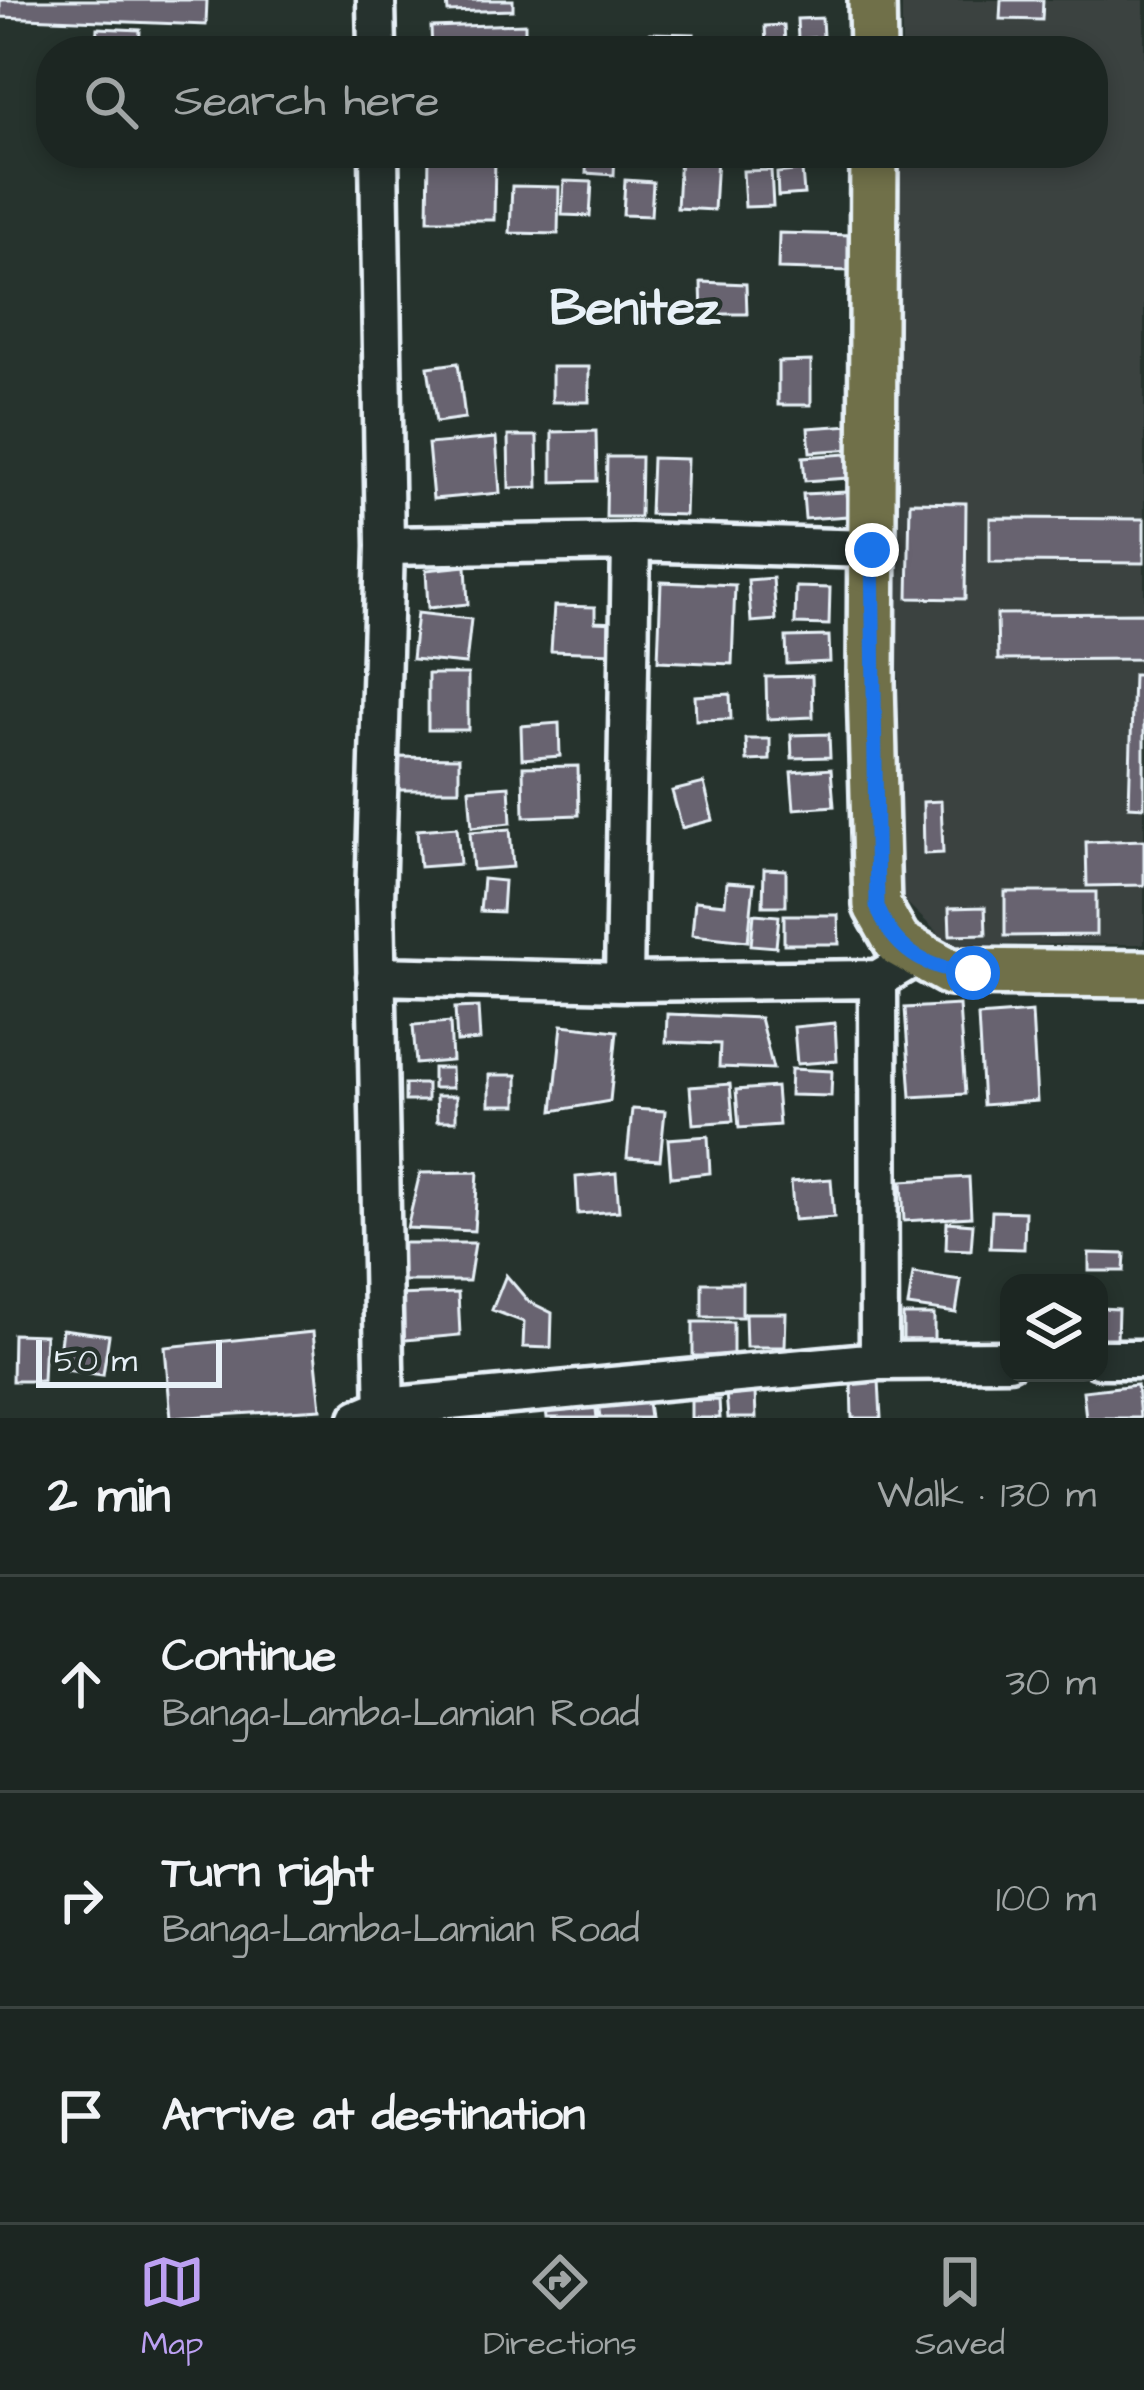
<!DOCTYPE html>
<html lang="en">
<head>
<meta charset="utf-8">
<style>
  :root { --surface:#1c2622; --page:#252e2a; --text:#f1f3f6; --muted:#a0a5a5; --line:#3a4340; --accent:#bca0f2 }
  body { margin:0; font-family:"Architects Daughter",sans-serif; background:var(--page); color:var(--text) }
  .controls { position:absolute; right:36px; bottom:36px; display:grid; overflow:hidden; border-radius:24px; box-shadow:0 6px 18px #0003 }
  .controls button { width:108px; height:108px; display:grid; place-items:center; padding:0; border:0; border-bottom:3px solid var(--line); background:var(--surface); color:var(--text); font:60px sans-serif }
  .scale { position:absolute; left:36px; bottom:30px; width:186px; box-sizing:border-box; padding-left:12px; border:6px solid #e8f1f8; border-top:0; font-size:33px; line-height:42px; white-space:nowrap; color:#e8f1f8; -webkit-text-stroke:9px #26332d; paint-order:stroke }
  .stop { position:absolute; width:36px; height:36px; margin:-27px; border:9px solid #1a73e8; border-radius:50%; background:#fff }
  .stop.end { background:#1a73e8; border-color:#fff; box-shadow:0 3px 12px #0008 }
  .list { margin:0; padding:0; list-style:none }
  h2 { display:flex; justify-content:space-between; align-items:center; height:156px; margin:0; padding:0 48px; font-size:51px }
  h2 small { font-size:39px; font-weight:400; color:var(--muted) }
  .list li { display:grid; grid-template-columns:78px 1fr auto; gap:36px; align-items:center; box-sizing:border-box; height:216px; padding:0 48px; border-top:3px solid var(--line) }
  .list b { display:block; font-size:45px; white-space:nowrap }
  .list p { margin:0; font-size:39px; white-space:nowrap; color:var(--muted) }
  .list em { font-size:39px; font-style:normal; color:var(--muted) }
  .icon { flex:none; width:66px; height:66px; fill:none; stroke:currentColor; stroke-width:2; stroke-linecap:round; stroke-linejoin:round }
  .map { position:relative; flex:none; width:1144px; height:1418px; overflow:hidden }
  .search { position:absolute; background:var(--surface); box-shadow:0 6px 18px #0003; left:36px; right:36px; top:36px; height:132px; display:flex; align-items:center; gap:30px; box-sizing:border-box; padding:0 42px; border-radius:48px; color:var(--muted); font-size:45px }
  .sheet { height:804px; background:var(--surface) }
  nav { display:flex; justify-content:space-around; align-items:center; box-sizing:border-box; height:168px; border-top:3px solid var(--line); background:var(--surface); font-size:33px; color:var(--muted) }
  nav a { display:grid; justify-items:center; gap:6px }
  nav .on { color:var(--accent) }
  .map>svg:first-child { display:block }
</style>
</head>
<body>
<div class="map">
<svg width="1144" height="1418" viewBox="0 0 1144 1418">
  <rect width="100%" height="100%" fill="#26332d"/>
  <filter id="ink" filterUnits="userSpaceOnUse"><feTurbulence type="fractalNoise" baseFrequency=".00833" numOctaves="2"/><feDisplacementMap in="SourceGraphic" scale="24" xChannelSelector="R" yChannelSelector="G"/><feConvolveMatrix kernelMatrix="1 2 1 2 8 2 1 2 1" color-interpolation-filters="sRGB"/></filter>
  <g filter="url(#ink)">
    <path fill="#3a4241" d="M902,0H1144V944L950,945L902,898L896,500L900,153H1093V51H902Z"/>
    <path fill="#676470" stroke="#e8f1f8" stroke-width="3" d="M0,0H207L206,25L0,17Z
      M447,0H513V10L448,12Z
      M1001,0H1043L1042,20L1000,19Z
      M822,18L823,37L798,39L797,19Z
      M525,24V51H432L431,27Z
      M784,25L785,44L766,45L765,26Z
      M97,28L140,30L139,51H96Z
      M650,33L694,34L693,51H650Z
      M587,153H615L614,175L586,173Z
      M429,154H495L494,220H428Z
      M680,155L717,157L714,210L677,208Z
      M771,170L773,206L745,207L743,171Z
      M802,170L804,194L778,196L777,173Z
      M625,180L653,182L651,216L623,215Z
      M564,181L592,182L590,216L562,215Z
      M512,186L559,187L558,234L510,233Z
      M779,233L852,235L851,271L778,269Z
      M701,282L746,284L747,314H702Z
      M811,361V405H778V362Z
      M458,363L465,418L436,422L428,367Z
      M552,367H589V402H552Z
      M851,425L853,449L810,452L808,428Z
      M596,431L597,481L552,482V432Z
      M508,436H537L538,487L509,488Z
      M496,438L500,493L433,499L428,444Z
      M846,454L848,478L805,481L803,457Z
      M607,457H641L640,517H606Z
      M652,458L687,459L685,515L650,514Z
      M846,492L848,516L805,519L803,494Z
      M910,502L966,503L965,599L908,598Z
      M990,518L1144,519V563L990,562Z
      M466,566L468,604L428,608L426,570Z
      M773,578L776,620L751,622L748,580Z
      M661,582L735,585L732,664L658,661Z
      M796,587L830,588L829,625L795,624Z
      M554,606L595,607V622L616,623L615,653L551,651Z
      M417,613L471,619L466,664L412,659Z
      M1144,613V659L998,660L997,614Z
      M829,636L830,662L787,664L786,637Z
      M428,674H468V730H428Z
      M1133,675H1144V807L1129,806Z
      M812,676L813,717L767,719L766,677Z
      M730,694L731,719L696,720L695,696Z
      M559,723L560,756L522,759L521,726Z
      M829,734L830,757L792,758L791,735Z
      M746,739H770V760L747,761Z
      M397,757L459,758V790H396Z
      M578,766L579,815L524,817L523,767Z
      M831,769L834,806L794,809L791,772Z
      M704,783L713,820L682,828L672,791Z
      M509,786L511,823L472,827L469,789Z
      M941,801L943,853L924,854L923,802Z
      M457,827L460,864L420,867L417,830Z
      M510,829L513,867L473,870L470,832Z
      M1144,840V885L1087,886L1086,842Z
      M764,869L786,870V906H763Z
      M483,879L504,881L502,912L480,911Z
      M727,882L754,884L748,941L692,935L695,901L725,904Z
      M1005,892H1096V935L1005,936Z
      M985,907L986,934L950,935L949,908Z
      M754,914L779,916L776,947L751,945Z
      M784,915H838L839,944H784Z
      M959,1005L965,1094L911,1097L905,1008Z
      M478,1007L480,1040L457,1042L455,1008Z
      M1032,1012L1037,1101L983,1105L978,1016Z
      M667,1014L760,1018L773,1069L719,1067L720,1044L666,1042Z
      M450,1022L452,1061L416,1064L413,1025Z
      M835,1023L837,1061L797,1064L794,1027Z
      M562,1025L617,1031L610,1101L553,1111Z
      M433,1068H451L452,1088H433Z
      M791,1069L832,1071L831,1096L790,1095Z
      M489,1075H517V1105H489Z
      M405,1084H427V1101H405Z
      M730,1084L733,1121L693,1124L690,1087Z
      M776,1087L779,1125L739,1128L736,1090Z
      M436,1096H456V1121H437Z
      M632,1109L665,1111L660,1160L627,1158Z
      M708,1136L710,1173L671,1177L668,1139Z
      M478,1172L474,1231L407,1228L420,1173Z
      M616,1173L619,1211L578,1214L576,1177Z
      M969,1177L971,1217L904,1221L902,1181Z
      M831,1179L834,1217L794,1220L791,1182Z
      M992,1211L1025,1212L1024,1249L990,1248Z
      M947,1222L973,1224L971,1250L946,1249Z
      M403,1243H475L469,1281H399Z
      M1089,1253L1125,1254L1124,1271H1089Z
      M913,1273L961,1280L956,1313L908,1306Z
      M506,1275L528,1301L552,1313L551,1348L523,1347L524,1322L492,1310Z
      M702,1283H742V1317H702Z
      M458,1293L460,1335L394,1341L396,1295Z
      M1099,1308L1118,1309L1117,1341H1099Z
      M745,1313H786L785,1347H746Z
      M903,1315H934V1341L903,1340Z
      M693,1322H733V1356H693Z
      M62,1329L109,1335L103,1375L57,1369Z
      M313,1332L321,1409L171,1418L165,1347Z
      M13,1334L45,1335L43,1381H12Z
      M879,1380L881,1418H852L851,1381Z
      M1137,1385L1140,1418H1086L1083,1391Z
      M755,1392L756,1418H728L726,1393Z
      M647,1396L650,1418H600L598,1401Z
      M719,1400L720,1418H691V1401Z
      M595,1401L597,1418H547L546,1407Z"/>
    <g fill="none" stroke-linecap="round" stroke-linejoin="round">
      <defs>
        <path id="minor" d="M376,0L377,51
          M379,153L385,546L375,901L385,1418
          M385,546L631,542L871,549
          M376,976L624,982L878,979L915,957
          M878,979L879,1361
          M624,982L631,542
          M1099,1359H1144
          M359,1418L385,1407L879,1361L1009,1360"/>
        <path id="major" d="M872,0L873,51
          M874,153L871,683L877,906L898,943L950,972L1144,974"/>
      </defs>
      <use href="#minor" stroke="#e8f1f8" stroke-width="45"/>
      <use href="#major" stroke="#e8f1f8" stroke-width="54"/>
      <use href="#minor" stroke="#26332d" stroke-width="36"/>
      <use href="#major" stroke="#6f704a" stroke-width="45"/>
    </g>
  </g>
  <g fill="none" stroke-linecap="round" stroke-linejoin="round" filter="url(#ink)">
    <path stroke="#1a73e8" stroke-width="15" d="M872,550L877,906C893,950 927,970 973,973"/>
  </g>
  <g text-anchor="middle" stroke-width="9" stroke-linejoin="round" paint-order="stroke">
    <g font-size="51" font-weight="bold" fill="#e8f1f8" stroke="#26332d">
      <text x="635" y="324">Benitez</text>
    </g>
  </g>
</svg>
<div class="controls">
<button><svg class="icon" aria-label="layers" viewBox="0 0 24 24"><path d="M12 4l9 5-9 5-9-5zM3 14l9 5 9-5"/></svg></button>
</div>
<div class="scale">50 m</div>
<div class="stop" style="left:973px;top:973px"></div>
<div class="stop end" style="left:872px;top:550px"></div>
<div class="search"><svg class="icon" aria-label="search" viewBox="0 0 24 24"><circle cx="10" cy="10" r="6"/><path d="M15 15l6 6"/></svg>Search here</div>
</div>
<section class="sheet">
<h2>2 min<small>Walk · 130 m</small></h2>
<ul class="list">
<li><svg class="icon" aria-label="ahead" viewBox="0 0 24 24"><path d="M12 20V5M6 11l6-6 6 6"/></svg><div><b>Continue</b><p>Banga-Lamba-Lamian Road</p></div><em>30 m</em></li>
<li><svg class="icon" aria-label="right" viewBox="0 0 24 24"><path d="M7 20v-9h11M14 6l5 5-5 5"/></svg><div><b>Turn right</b><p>Banga-Lamba-Lamian Road</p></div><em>100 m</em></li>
<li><svg class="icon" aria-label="arrive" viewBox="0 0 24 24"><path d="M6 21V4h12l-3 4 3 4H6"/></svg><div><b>Arrive at destination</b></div></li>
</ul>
</section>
<nav>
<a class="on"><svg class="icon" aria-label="map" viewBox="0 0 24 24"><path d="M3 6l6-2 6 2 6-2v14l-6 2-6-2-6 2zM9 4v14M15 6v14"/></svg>Map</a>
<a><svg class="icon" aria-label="directions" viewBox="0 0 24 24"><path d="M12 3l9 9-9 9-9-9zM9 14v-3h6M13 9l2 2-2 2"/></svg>Directions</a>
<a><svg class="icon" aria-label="saved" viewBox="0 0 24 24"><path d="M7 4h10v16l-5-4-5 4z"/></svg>Saved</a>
</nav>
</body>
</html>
